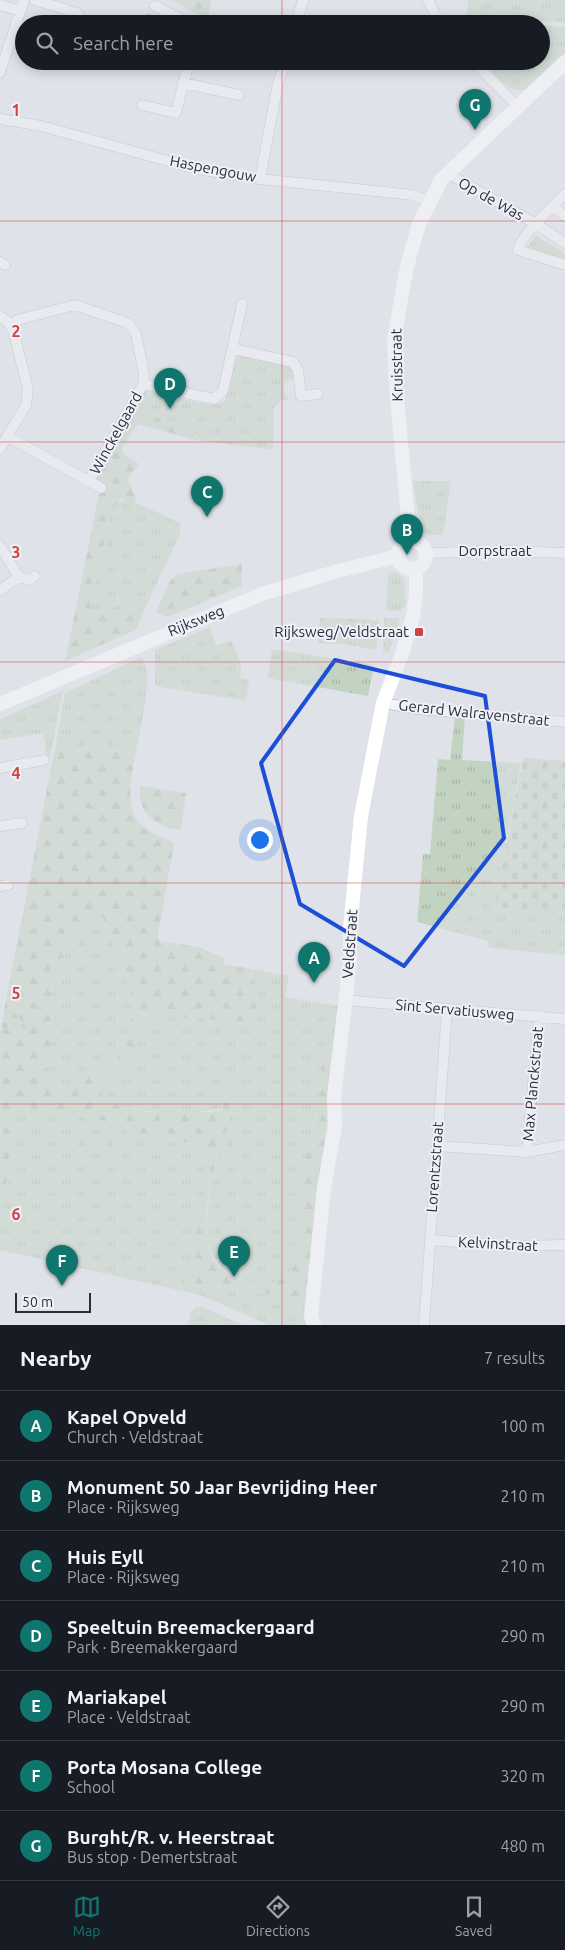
<!DOCTYPE html>
<html lang="en">
<head>
<meta charset="utf-8">
<style>
  :root { --surface:#171b24; --page:#20242c; --text:#f1f3f6; --muted:#9ea1a6; --line:#363941; --accent:#0f766e }
  body { margin:0; font-family:Ubuntu,sans-serif; background:var(--page); color:var(--text) }
  .scale { position:absolute; left:15px; bottom:12px; width:76px; box-sizing:border-box; padding-left:5px; border:2px solid #282d40; border-top:0; font-size:14px; line-height:18px; white-space:nowrap; color:#282d40; -webkit-text-stroke:4px #eff1f6; paint-order:stroke }
  .you { position:absolute; left:259px; top:839px; width:18px; height:18px; margin:-12px; border:4px solid #fff; border-radius:50%; background:#1a73e8; box-shadow:0 0 0 8px #1a73e833 }
  .badge { display:grid; place-items:center; width:32px; height:32px; border-radius:50%; background:var(--accent); color:#fff; font-size:16px; font-weight:700 }
  .pin { position:absolute; translate:-50% -41px; filter:drop-shadow(0 1px 2px #0008) }
  .pin::after { content:''; position:absolute; top:26px; width:18px; height:15px; background:inherit; clip-path:polygon(0 0,100% 0,50% 100%) }
  .list { margin:0; padding:0; list-style:none }
  h2 { display:flex; justify-content:space-between; align-items:center; height:65px; margin:0; padding:0 20px; font-size:21px }
  h2 small { font-size:16px; font-weight:400; color:var(--muted) }
  .list li { display:grid; grid-template-columns:32px 1fr auto; gap:15px; align-items:center; box-sizing:border-box; height:70px; padding:0 20px; border-top:1px solid var(--line) }
  .list b { display:block; font-size:19px; white-space:nowrap }
  .list p { margin:0; font-size:16px; white-space:nowrap; color:var(--muted) }
  .list em { font-size:16px; font-style:normal; color:var(--muted) }
  .icon { flex:none; width:28px; height:28px; fill:none; stroke:currentColor; stroke-width:2; stroke-linecap:round; stroke-linejoin:round }
  .map { position:relative; flex:none; width:565px; height:1325px; overflow:hidden }
  .search { position:absolute; background:var(--surface); box-shadow:0 2px 12px #0003; left:15px; right:15px; top:15px; height:55px; display:flex; align-items:center; gap:12px; box-sizing:border-box; padding:0 18px; border-radius:28px; color:var(--muted); font-size:19px }
  .sheet { height:555px; background:var(--surface) }
  nav { display:flex; justify-content:space-around; align-items:center; box-sizing:border-box; height:70px; border-top:1px solid var(--line); background:var(--surface); font-size:14px; color:var(--muted) }
  nav a { display:grid; justify-items:center; gap:2px }
  nav .on { color:var(--accent) }
  .map>svg:first-child { display:block }
</style>
</head>
<body>
<div class="map">
<svg width="565" height="1325" viewBox="0 0 565 1325">
  <defs>
    <pattern id="grass-tufts" width="24" height="20" patternUnits="userSpaceOnUse" patternTransform="scale(1.25)"><rect width="24" height="20" fill="#c3d3c1"/><path d="M3 7l-1-3M5 7V3M7 7l1-3M15 17l-1-3M17 17v-4M19 17l1-3" fill="none" stroke="#a8b5a7"/></pattern>
    <pattern id="forest-firs" width="22" height="20" patternUnits="userSpaceOnUse" patternTransform="scale(1.25)"><rect width="22" height="20" fill="#c3d3c1"/><path d="M5 1l3.5 6h-7zM16 11l3.5 6h-7z" fill="#a8b5a7"/></pattern>
    <pattern id="cemetery-stones" width="16" height="16" patternUnits="userSpaceOnUse" patternTransform="scale(1.25)"><rect width="16" height="16" fill="#c3d3c1"/><path d="M2 7V4a2 2 0 0 1 4 0v3zM10 15v-3a2 2 0 0 1 4 0v3z" fill="#a8b5a7"/></pattern>
  </defs>
  <rect width="100%" height="100%" fill="#e0e2e9"/>
  <path fill="url(#grass-tufts)" d="M468,0H565V23L467,15Z
    M541,25L565,27V52L524,90C505,93 495,74 483,61H541Z
    M536,236L565,253V260L526,249Z
    M239,355L293,366L295,378L286,382L283,388L288,399L281,401L274,408L273,450L195,440L197,435L132,410L144,391L211,405L225,402L231,365Z
    M413,481H451L443,535H427L421,529Z
    M126,498L180,523V534L145,608L129,604L95,613L90,606V598L111,511L115,504Z
    M396,572L404,579L406,604L401,611L386,610L388,573Z
    M320,618L379,620L376,650L345,644L318,643Z
    M384,618H400L389,653L383,652Z
    M210,627L216,645L232,641L241,665L240,678L249,680L246,701L155,686V650Z
    M272,649L374,665L368,696L268,678Z
    M141,657C156,671 139,732 136,752L55,748L65,693Z
    M63,691L50,757H47L43,733L0,740V719Z
    M455,717H465L462,760L521,763L494,907L565,914V955L489,948L488,941L417,922L423,854H430L438,759L450,760Z
    M90,912L100,914L103,918C112,941 130,977 133,1001C135,1019 123,1061 106,1070C100,1074 91,1072 84,1075C78,1077 76,1085 68,1085C50,1086 43,1067 45,1052L50,1049L54,1022L51,993L55,976L64,952Z
    M252,969L289,976L285,997L339,1006L335,1042L322,1061L312,1145L306,1154C303,1181 301,1207 298,1234C297,1243 298,1256 295,1264C278,1304 215,1279 208,1244C201,1208 221,1136 235,1103C199,1119 147,1114 109,1103L104,1100L101,1094L104,1087L134,1049L146,1014L253,1022Z
    M17,1105L116,1123L126,1132L201,1145C211,1151 211,1157 210,1168L186,1282L309,1300L306,1325H269L200,1295L0,1250V1203L3,1202Z
    M196,1307H203L242,1325H188L191,1312Z"/>
  <path fill="url(#forest-firs)" fill-rule="evenodd" d="M171,0H211L208,20Z
    M132,410L196,430L195,440L138,424L122,448L123,453L139,464L130,475L129,482L136,499L134,502L126,498L120,499L111,511L90,606L95,613L129,604L145,608L136,630L65,661L101,485L95,479Z
    M242,564V586L167,617L156,612L170,581L177,574Z
    M55,748L136,752C132,772 124,807 140,824C149,833 163,837 174,843L158,935L159,941L199,947L224,958L223,964L252,969L251,978C265,990 256,1006 253,1022L146,1015C141,1032 135,1051 124,1066C116,1076 106,1082 101,1094L104,1100L109,1103L148,1112H211L220,1110C224,1097 226,1085 240,1084C228,1132 204,1181 206,1232C207,1240 208,1250 212,1258C227,1284 280,1298 295,1264C298,1256 297,1243 298,1234C301,1207 303,1181 306,1154L312,1145L322,1061L325,1052L335,1042L309,1300L186,1282L210,1168C211,1157 211,1151 201,1145L125,1132L116,1123L17,1105L3,1203H0V1032L1,1028L29,1032L6,1000ZM90,912L100,914L103,918C112,941 130,977 133,1001C135,1019 123,1061 106,1070C100,1074 91,1072 84,1075C78,1077 76,1084 68,1085C50,1086 43,1067 45,1052L50,1049L54,1022L51,993L55,976L64,952Z
    M140,786L186,793L181,830C155,826 137,814 140,786Z"/>
  <path fill="url(#cemetery-stones)" d="M523,758L565,761V914L494,907Z
    M6,1000L29,1032L1,1028Z"/>
  <g fill="none" stroke-linecap="round" stroke-linejoin="round">
    <path stroke="#bbbec7" stroke-width="10" stroke-dasharray="10 5" stroke-linecap="butt" d="M148,24L155,6"/>
    <defs>
      <path id="street" d="M35,0L77,13L80,18L79,24
        M428,0L440,24
        M0,5L21,11
        M155,6L191,24
        M296,24L303,0
        M421,61L432,63L437,61
        M473,61L518,107
        M0,72L24,0
        M183,83L239,95
        M142,105L176,113L189,61
        M0,119L41,126L197,169L260,179L413,195L428,201
        M447,173L536,224L565,243
        M260,179L278,83L286,61
        M565,194C553,207 522,233 518,250L565,265
        M553,207L565,216
        M0,262L5,265
        M0,316L8,322L13,330L28,389L26,405L0,449
        M10,325L17,320L75,305L128,323L136,334L144,374L143,384L214,399L223,391L242,304
        M233,349L293,362L298,370L301,396L318,394
        M7,436L101,488
        M89,481L143,384
        M0,546L19,577L0,590
        M426,553L505,551L565,553
        M19,577L29,580L35,576
        M383,703L418,709L565,722
        M0,768L44,760
        M0,826L22,823
        M0,886L8,885
        M345,1000L565,1019
        M437,1146L527,1152L565,1145
        M527,1152L539,1016
        M430,1240L506,1246L565,1245
        M424,1325L447,1010"/>
    </defs>
    <use href="#street" stroke="#a9acb6" stroke-width="11"/>
    <use href="#street" stroke="#f2f3f7" stroke-width="10"/>
    <path stroke="#fff" stroke-width="14" d="M398 555a14 14 0 1 1 28 0a14 14 0 1 1-28 0Z
      M410,541L396,387L394,340L407,266L419,224L441,180L565,62
      M0,704L262,594L338,571L398,556
      M314,1325L311,1316L324,1188L335,1126L334,1097L350,962V928L361,816L383,703L403,651L413,616L416,594V568"/>
  </g>
  <path d="M0 0H565V1325H0ZM335,660L485,696L504,838L404,966L300,904L261,763Z" fill="#e0e2e9" fill-opacity=".55" fill-rule="evenodd"/>
  <path fill="none" stroke="#1d4ed8" stroke-width="4" stroke-linejoin="round" d="M335,660L485,696L504,838L404,966L300,904L261,763Z"/>
  <path fill="none" stroke="#cf4344" stroke-width="1" stroke-opacity="0.55" d="M282,0V24M282,61V1325M0,221H565M0,442H565M0,662H565M0,883H565M0,1104H565"/>
  <rect fill="#cf4344" stroke="#eff1f6" stroke-width="2" x="414" y="627" width="10" height="10" rx="2.5"/>
  <g text-anchor="middle" stroke-width="4" stroke-linejoin="round" paint-order="stroke">
    <g font-size="15" fill="#282d40" stroke="#eff1f6">
      <text transform="translate(213 169) rotate(11)" y="5">Haspengouw</text>
      <text transform="translate(491 199) rotate(29)" y="5">Op de Was</text>
      <text transform="translate(397 365) rotate(-91)" y="5">Kruisstraat</text>
      <text transform="translate(116 433) rotate(-61)" y="5">Winckelgaard</text>
      <text x="495" y="556">Dorpstraat</text>
      <text transform="translate(196 621) rotate(-22)" y="5">Rijksweg</text>
      <text transform="translate(474 713) rotate(6)" y="5">Gerard Walravenstraat</text>
      <text transform="translate(350 944) rotate(-86)" y="5">Veldstraat</text>
      <text transform="translate(455 1010) rotate(5)" y="5">Sint Servatiusweg</text>
      <text transform="translate(533 1084) rotate(-85)" y="5">Max Planckstraat</text>
      <text transform="translate(435 1167) rotate(-86)" y="5">Lorentzstraat</text>
      <text transform="translate(498 1244) rotate(3)" y="5">Kelvinstraat</text>
    </g>
    <g font-size="15" fill="#282d40" stroke="#eff1f6" text-anchor="end">
      <text x="409" y="637">Rijksweg/Veldstraat</text>
    </g>
  </g>
  <g font-size="16" text-anchor="middle" font-weight="bold" fill="#cf4344" stroke="#eff1f6" stroke-width="4" stroke-linejoin="round" paint-order="stroke">
    <text x="16" y="116">1</text>
    <text x="16" y="337">2</text>
    <text x="16" y="558">3</text>
    <text x="16" y="779">4</text>
    <text x="16" y="999">5</text>
    <text x="16" y="1220">6</text>
  </g>
</svg>
<div class="scale">50 m</div>
<div class="you"></div>
<div class="pin badge" style="left:314px;top:983px">A</div>
<div class="pin badge" style="left:407px;top:555px">B</div>
<div class="pin badge" style="left:207px;top:517px">C</div>
<div class="pin badge" style="left:170px;top:409px">D</div>
<div class="pin badge" style="left:234px;top:1277px">E</div>
<div class="pin badge" style="left:62px;top:1286px">F</div>
<div class="pin badge" style="left:475px;top:130px">G</div>
<div class="search"><svg class="icon" aria-label="search" viewBox="0 0 24 24"><circle cx="10" cy="10" r="6"/><path d="M15 15l6 6"/></svg>Search here</div>
</div>
<section class="sheet">
<h2>Nearby<small>7 results</small></h2>
<ul class="list">
<li><span class="badge">A</span><div><b>Kapel Opveld</b><p>Church · Veldstraat</p></div><em>100 m</em></li>
<li><span class="badge">B</span><div><b>Monument 50 Jaar Bevrijding Heer</b><p>Place · Rijksweg</p></div><em>210 m</em></li>
<li><span class="badge">C</span><div><b>Huis Eyll</b><p>Place · Rijksweg</p></div><em>210 m</em></li>
<li><span class="badge">D</span><div><b>Speeltuin Breemackergaard</b><p>Park · Breemakkergaard</p></div><em>290 m</em></li>
<li><span class="badge">E</span><div><b>Mariakapel</b><p>Place · Veldstraat</p></div><em>290 m</em></li>
<li><span class="badge">F</span><div><b>Porta Mosana College</b><p>School</p></div><em>320 m</em></li>
<li><span class="badge">G</span><div><b>Burght/R. v. Heerstraat</b><p>Bus stop · Demertstraat</p></div><em>480 m</em></li>
</ul>
</section>
<nav>
<a class="on"><svg class="icon" aria-label="map" viewBox="0 0 24 24"><path d="M3 6l6-2 6 2 6-2v14l-6 2-6-2-6 2zM9 4v14M15 6v14"/></svg>Map</a>
<a><svg class="icon" aria-label="directions" viewBox="0 0 24 24"><path d="M12 3l9 9-9 9-9-9zM9 14v-3h6M13 9l2 2-2 2"/></svg>Directions</a>
<a><svg class="icon" aria-label="saved" viewBox="0 0 24 24"><path d="M7 4h10v16l-5-4-5 4z"/></svg>Saved</a>
</nav>
</body>
</html>
